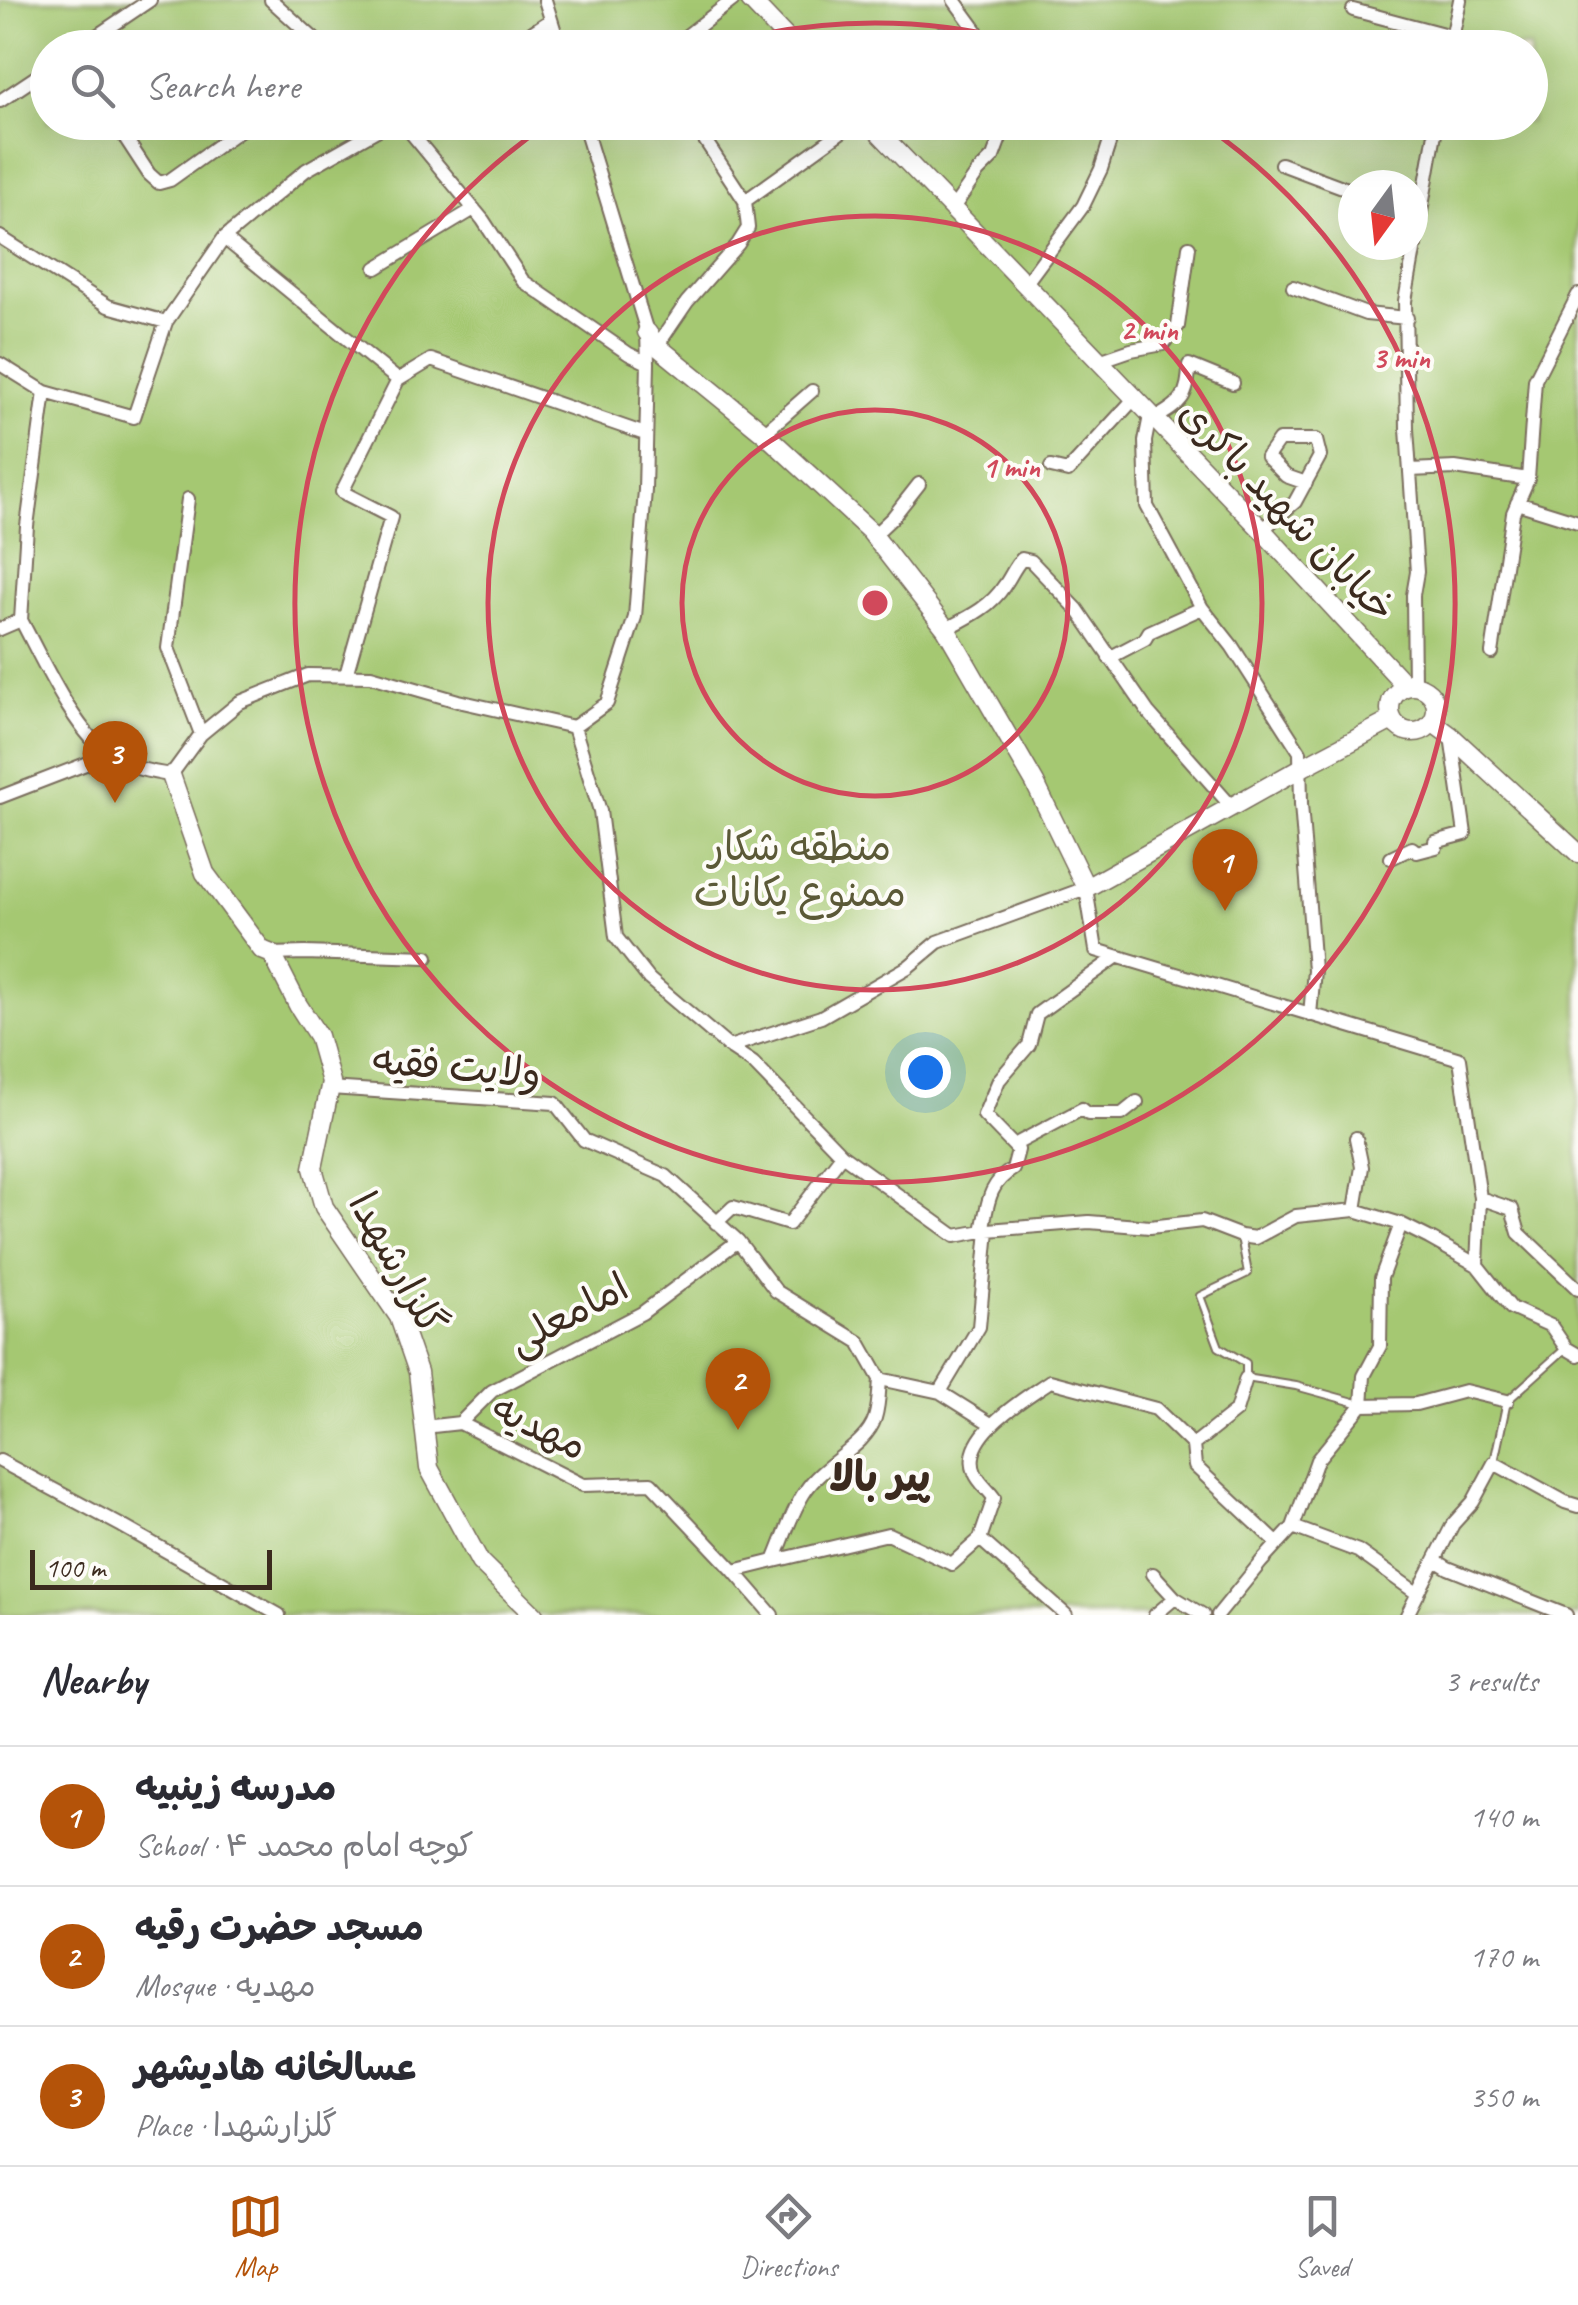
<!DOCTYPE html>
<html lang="en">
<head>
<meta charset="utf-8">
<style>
  :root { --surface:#fff; --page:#f7f7f7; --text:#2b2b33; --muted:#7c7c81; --line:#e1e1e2; --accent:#b45309 }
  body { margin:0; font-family:Caveat,"Playpen Sans Arabic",sans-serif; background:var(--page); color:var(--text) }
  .compass { position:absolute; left:1338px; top:170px; width:90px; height:90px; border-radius:50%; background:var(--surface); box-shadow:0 10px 40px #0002; rotate:195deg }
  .scale { position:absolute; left:30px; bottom:25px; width:242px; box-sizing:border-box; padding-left:10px; border:5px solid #3b2a1e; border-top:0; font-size:28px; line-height:35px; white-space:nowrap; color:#3b2a1e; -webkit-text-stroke:8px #fdfcf7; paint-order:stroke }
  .you { position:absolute; left:925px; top:1072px; width:35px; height:35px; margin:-25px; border:8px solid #fff; border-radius:50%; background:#1a73e8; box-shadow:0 0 0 15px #1a73e833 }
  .badge { display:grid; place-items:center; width:65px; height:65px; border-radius:50%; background:var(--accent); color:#fff; font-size:32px; font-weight:700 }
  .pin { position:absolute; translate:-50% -82px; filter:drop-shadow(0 2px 5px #0008) }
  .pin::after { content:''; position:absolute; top:52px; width:35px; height:30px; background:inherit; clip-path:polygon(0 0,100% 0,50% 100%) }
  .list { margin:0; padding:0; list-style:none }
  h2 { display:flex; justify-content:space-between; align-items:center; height:130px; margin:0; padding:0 40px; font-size:42px }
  h2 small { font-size:32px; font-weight:400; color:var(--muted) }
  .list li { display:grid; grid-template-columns:65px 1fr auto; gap:30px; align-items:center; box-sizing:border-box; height:140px; padding:0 40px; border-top:2px solid var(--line) }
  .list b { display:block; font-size:38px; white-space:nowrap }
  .list p { margin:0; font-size:32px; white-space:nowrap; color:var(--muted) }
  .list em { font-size:32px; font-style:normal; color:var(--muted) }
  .icon { flex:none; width:55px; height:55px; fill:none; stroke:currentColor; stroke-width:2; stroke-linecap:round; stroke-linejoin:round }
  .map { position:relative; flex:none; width:1578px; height:1615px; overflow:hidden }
  .search { position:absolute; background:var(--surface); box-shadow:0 10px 40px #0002; left:30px; right:30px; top:30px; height:110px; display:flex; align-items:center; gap:25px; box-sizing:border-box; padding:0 35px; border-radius:55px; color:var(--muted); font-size:38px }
  .sheet { height:550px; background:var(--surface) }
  nav { display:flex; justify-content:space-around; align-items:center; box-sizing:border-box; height:140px; border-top:2px solid var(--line); background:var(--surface); font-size:28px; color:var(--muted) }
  nav a { display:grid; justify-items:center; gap:5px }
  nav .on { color:var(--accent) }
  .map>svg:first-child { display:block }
</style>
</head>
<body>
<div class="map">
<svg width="1578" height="1615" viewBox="0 0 1578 1615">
  <rect width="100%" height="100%" fill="#fdfcf7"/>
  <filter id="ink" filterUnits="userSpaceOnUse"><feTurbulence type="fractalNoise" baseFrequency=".01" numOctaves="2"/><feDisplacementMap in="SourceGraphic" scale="20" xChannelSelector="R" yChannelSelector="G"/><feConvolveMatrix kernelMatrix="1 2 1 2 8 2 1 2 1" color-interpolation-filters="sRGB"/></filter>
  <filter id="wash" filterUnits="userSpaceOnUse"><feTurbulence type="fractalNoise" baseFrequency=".0048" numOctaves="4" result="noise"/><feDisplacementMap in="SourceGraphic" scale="40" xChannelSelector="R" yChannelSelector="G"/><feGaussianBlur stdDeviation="2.25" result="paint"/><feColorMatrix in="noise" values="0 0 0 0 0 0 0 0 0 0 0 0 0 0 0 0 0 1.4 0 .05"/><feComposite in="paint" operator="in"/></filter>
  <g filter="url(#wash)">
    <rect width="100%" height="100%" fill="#efead1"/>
    <path fill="#a5c872" stroke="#707948" stroke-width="2.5" fill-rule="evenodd" d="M0,0H1578V1615H0ZM48,48H1530V122H48ZM1353,185H1413V245H1353Z"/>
  </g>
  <g filter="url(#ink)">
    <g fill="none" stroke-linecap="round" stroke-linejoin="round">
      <defs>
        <path id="lane" d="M1241,1237L1248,1273L1200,1296L1219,1347L1246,1363V1378L1296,1386L1361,1404
          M1494,1462L1507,1401L1566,1348"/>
        <path id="street" d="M271,0L324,48
          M545,0L560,48
          M954,0L976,30
          M1353,10L1451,36
          M79,48L150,0
          M508,48L551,20
          M663,48L676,44L733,0
          M921,48L942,33
          M1450,48L1460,0
          M0,101L48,69
          M115,122L149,174L159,183L170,180L251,122
          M402,122L483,220L523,281L629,354L648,363
          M1281,164L1353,191
          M745,201L855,122
          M953,208L978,172L993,157L1006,122
          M0,237L108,306L166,322
          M224,238L398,380L431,360L645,434
          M376,268L474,209
          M1026,283L1083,206L1101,169L1116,122
          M1293,287L1366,314L1407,318
          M657,346L687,302L738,244L748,228L745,201L693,122
          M1099,361L1131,350L1163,344L1178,326L1189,247
          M0,364L45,392
          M1150,416L1145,441L1147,506L1202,608L1232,646L1300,752L1301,804L1314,970L1310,1015
          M1154,419C1181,404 1189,397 1189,365L1233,383
          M764,433L812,391
          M1051,467L1068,471L1134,399
          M1410,470L1455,468L1528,479
          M188,499L168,648L201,734
          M1517,503L1578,522
          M1262,530L1295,502L1320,456L1316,440H1279L1267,457L1286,476L1306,483
          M873,536L893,517L919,484
          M21,620L27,526L45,392L134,417L166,322L224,238L306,170L391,122
          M0,629L21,620C42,659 75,733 111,756C130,768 150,772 171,775L201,734L240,702L308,675L371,676L458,701L574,727L607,703L635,617L645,490L648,363L647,332L583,122
          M946,629C967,618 991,607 1004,586C1011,577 1014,567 1022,559L1031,561L1077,609L1148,712L1232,807
          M1492,653L1513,513L1528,479L1535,380L1578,295
          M1109,658L1145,639L1149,632L1202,608
          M346,675L391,517L342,492L398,380
          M1414,686L1413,595L1417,572L1407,429L1405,301L1437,122
          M574,727L600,811L616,937L649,979L729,1047L753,1063L842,1155L955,1236L988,1230L1089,1222L1150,1227L1202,1221L1241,1236L1255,1238L1296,1216L1355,1210L1401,1224L1429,1238L1477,1265
          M0,797L109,755
          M1391,858L1412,848L1417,852L1436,847L1435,842L1465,834L1451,736
          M272,954L305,953L427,957
          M729,1047L821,1017L908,967L938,942L1086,888L1096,950L1460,1059L1480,1198L1477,1265L1511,1308L1551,1326L1566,1348L1578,1355
          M330,1088L555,1103L584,1140L666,1176L738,1241L776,1291L859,1342L880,1379L940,1392
          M1014,1145L1082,1109L1088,1114H1122L1137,1102
          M1480,1198L1512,1209L1519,1233L1578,1289
          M1355,1210L1362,1167L1356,1138
          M716,1223L733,1207L789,1224L842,1155
          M988,1230L979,1327L940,1392L991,1424
          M982,1231C988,1204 988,1184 1013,1169L1018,1150L984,1115L999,1080L1029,1045L1037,1014L1115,958
          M1362,1405L1416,1404L1465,1391L1507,1401
          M460,1423L583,1485L651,1483L734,1571
          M424,1427L460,1423L492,1391L642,1313L738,1241
          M1193,1445L1195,1466L1278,1544
          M0,1461L122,1526L279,1615
          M1293,1527L1358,1551L1418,1594
          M980,1539L1066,1615
          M1435,1560L1448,1568L1566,1615
          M774,1561L888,1534L952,1564L980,1539L994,1498C989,1490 979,1483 975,1473C959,1436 1026,1398 1050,1381L1156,1409L1193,1445L1236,1411L1246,1378
          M1153,1574L1175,1598L1203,1615
          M772,1615L734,1571L774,1561C784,1538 792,1510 806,1490C824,1463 866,1447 875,1418C879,1405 879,1392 880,1379
          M1155,1615L1175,1598
          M1218,1615L1261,1562L1293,1527L1317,1460L1362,1405L1364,1376L1380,1346L1381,1278L1401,1224
          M1407,1615L1453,1524L1473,1502L1494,1463L1565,1502L1578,1506"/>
        <path id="secondary" d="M750,0L796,48
          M869,122L1262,530L1406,686
          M647,332L657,346L764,433L870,531L946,629L1035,783L1086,888L1301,768L1392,720
          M1390 709a23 23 0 1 1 46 0a23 23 0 1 1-46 0Z
          M1432,722L1451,736L1578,853
          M171,775L205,873L262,950L272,954L298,1005L318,1036L331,1082L313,1168L324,1207L399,1317L418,1372L429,1468L480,1562L534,1615"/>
      </defs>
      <use href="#lane" stroke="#7a6d5d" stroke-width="10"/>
      <use href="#street" stroke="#7a6d5d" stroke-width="16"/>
      <use href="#secondary" stroke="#7a6d5d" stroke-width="21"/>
      <use href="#lane" stroke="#fff" stroke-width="6"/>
      <use href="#street" stroke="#fff" stroke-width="12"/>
      <use href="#secondary" stroke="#fff" stroke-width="18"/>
    </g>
  </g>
  <g fill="none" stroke="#d1495b" stroke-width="5">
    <circle cx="875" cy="603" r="193"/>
    <circle cx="875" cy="603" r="387"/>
    <path d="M710 47A580 580 0 0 1 1040 47M1204 125A580 580 0 1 1 546 125"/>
  </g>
  <g text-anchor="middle" stroke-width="8" stroke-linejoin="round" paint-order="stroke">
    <g font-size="40" fill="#3b2a1e" stroke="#fdfcf7">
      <text transform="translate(1288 510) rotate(46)" y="14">خیابان شهید باکری</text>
      <text transform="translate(457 1066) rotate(5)" y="14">ولایت فقیه</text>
      <text transform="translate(398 1263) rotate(61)" y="14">گلزارشهدا</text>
      <text transform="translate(568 1313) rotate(-28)" y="14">امامعلی</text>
      <text transform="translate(540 1426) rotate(26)" y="14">مهدیه</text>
    </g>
    <g font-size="40" fill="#5b5937" stroke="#fdfcf7">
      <text x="800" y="860">منطقه شکار<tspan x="800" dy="46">ممنوع یکانات</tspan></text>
    </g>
    <g font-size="42" font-weight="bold" fill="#3b2a1e" stroke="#fdfcf7">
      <text x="880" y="1491">پیر بالا</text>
    </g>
  </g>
  <circle cx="875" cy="603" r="15" fill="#d1495b" stroke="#fdfcf7" stroke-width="5"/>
  <g font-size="30" text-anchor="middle" font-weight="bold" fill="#d1495b" stroke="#fdfcf7" stroke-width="8" stroke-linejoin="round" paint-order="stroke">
    <text x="1149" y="340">2 min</text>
    <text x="1401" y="368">3 min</text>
    <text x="1011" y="477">1 min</text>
  </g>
</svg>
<svg class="compass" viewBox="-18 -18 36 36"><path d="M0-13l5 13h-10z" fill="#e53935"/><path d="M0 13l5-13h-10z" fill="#7c7c81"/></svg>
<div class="scale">100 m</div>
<div class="you"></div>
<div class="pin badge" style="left:1225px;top:911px">1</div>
<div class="pin badge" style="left:738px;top:1430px">2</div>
<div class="pin badge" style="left:115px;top:803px">3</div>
<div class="search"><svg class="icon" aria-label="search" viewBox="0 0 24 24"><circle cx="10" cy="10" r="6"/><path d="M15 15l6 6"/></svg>Search here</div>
</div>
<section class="sheet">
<h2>Nearby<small>3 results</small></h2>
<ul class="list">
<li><span class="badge">1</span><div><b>مدرسه زینبیه</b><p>School · کوچه امام محمد ۴</p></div><em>140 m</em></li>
<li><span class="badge">2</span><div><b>مسجد حضرت رقیه</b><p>Mosque · مهدیه</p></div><em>170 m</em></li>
<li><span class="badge">3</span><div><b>عسالخانه هادیشهر</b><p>Place · گلزارشهدا</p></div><em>350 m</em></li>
</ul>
</section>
<nav>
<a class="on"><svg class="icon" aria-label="map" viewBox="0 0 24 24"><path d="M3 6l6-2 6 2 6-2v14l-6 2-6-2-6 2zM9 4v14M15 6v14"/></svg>Map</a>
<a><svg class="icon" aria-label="directions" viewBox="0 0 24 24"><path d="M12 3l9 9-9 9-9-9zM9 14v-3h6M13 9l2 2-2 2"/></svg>Directions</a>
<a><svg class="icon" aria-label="saved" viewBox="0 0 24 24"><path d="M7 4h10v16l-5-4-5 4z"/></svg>Saved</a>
</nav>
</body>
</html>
